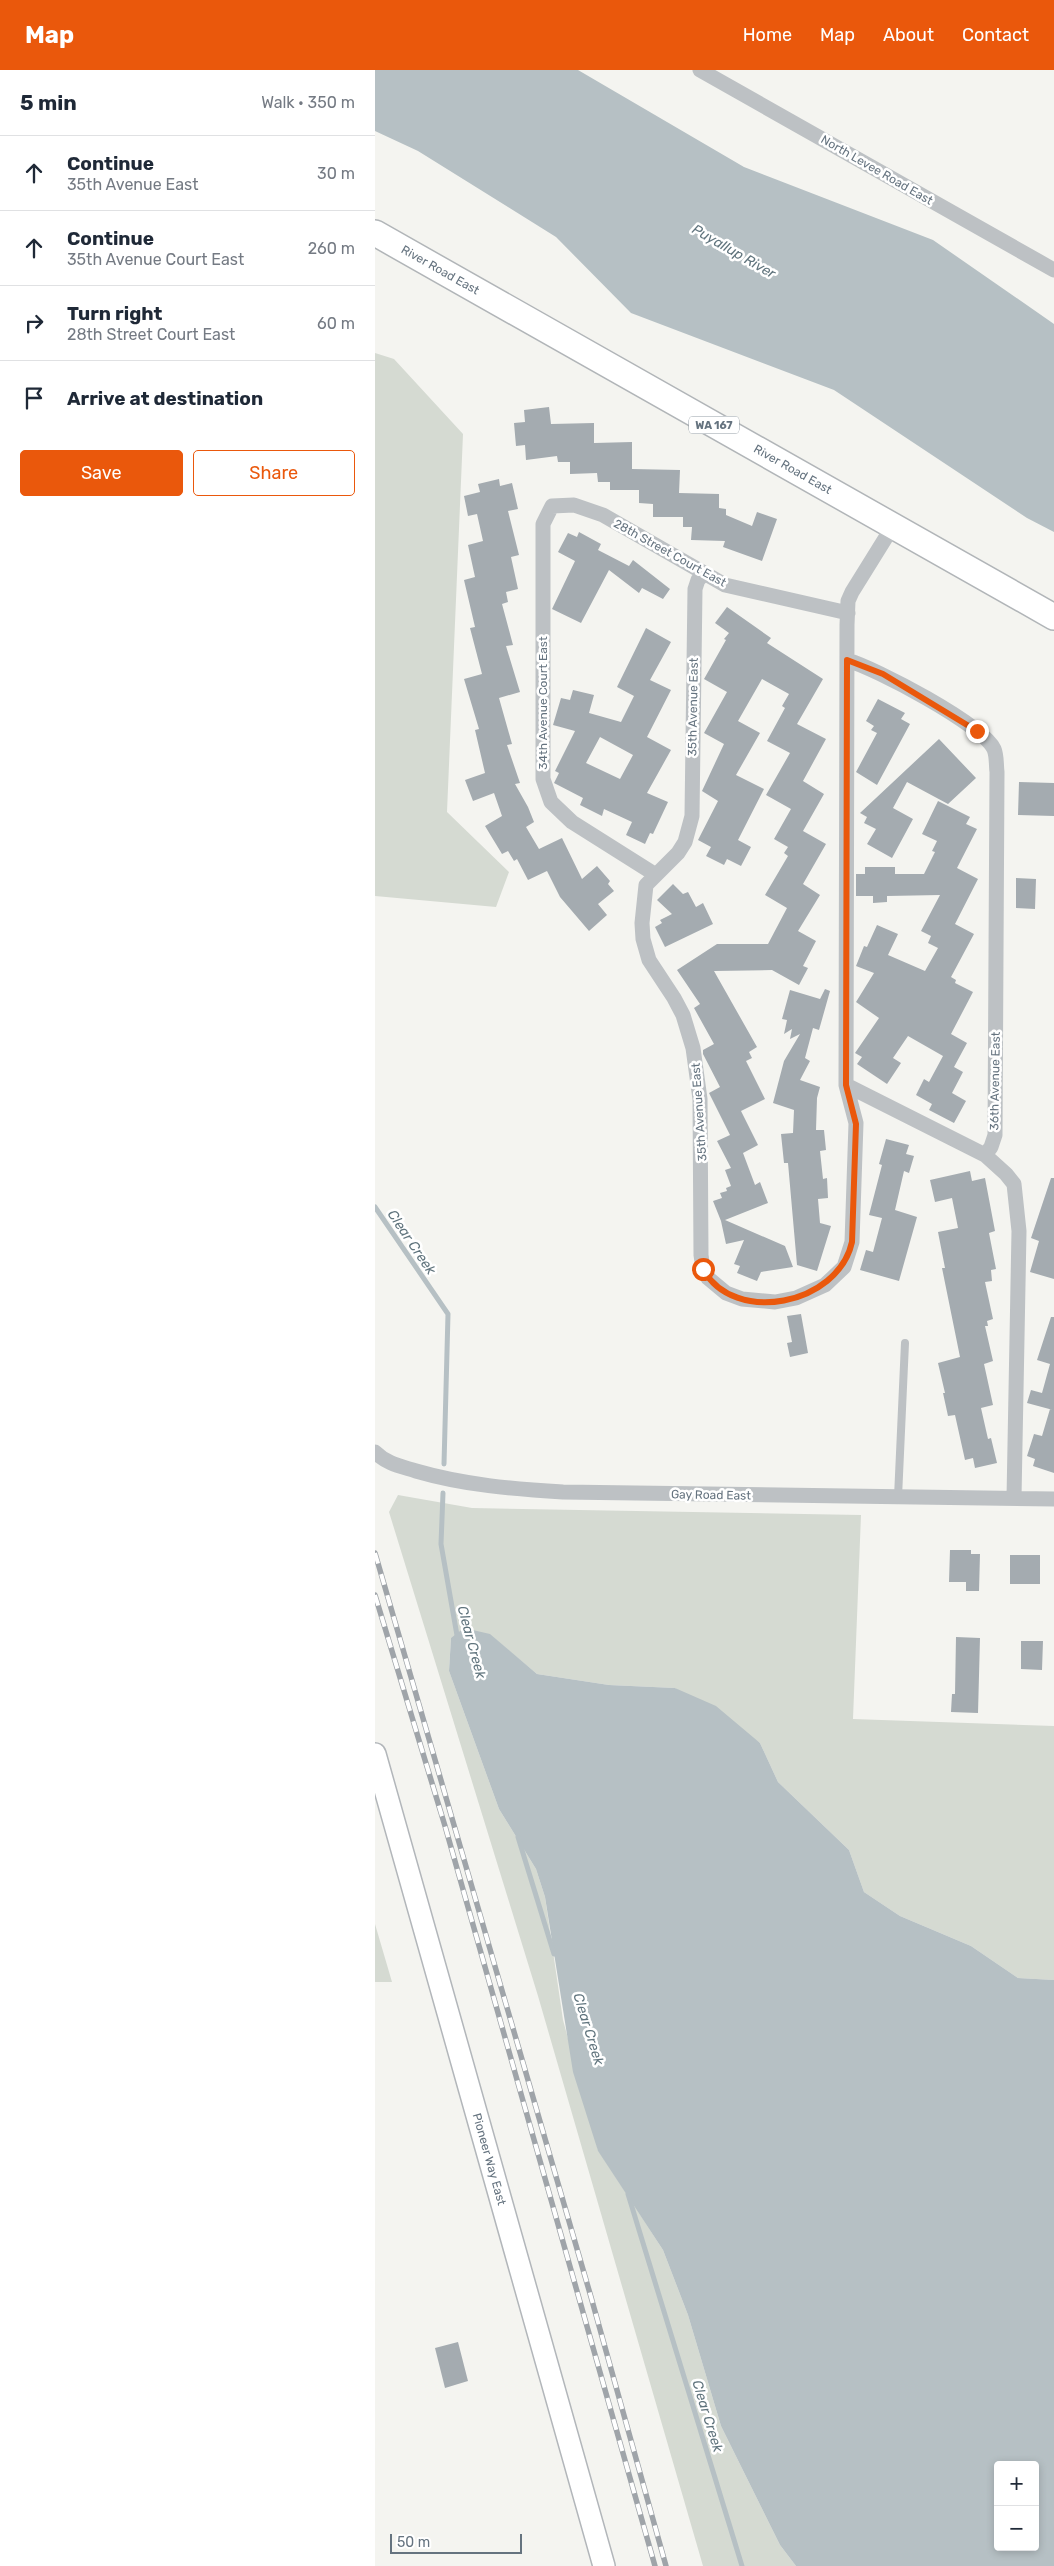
<!DOCTYPE html>
<html lang="en">
<head>
<meta charset="utf-8">
<style>
  :root { --surface:#fff; --page:#f2f2f3; --text:#1f2937; --muted:#747a83; --line:#e0e1e3; --accent:#ea580c }
  body { margin:0; font-family:Rubik,sans-serif; background:var(--page); color:var(--text) }
  .controls { position:absolute; right:15px; bottom:15px; display:grid; overflow:hidden; border-radius:5px; box-shadow:0 2px 8px #0003 }
  .controls button { width:45px; height:45px; display:grid; place-items:center; padding:0; border:0; border-bottom:1px solid var(--line); background:var(--surface); color:var(--text); font:25px sans-serif }
  .scale { position:absolute; left:15px; bottom:12px; width:132px; box-sizing:border-box; padding-left:5px; border:2px solid #65737f; border-top:0; font-size:14px; line-height:18px; white-space:nowrap; color:#65737f; -webkit-text-stroke:4px #fff; paint-order:stroke }
  .stop { position:absolute; width:15px; height:15px; margin:-11px; border:4px solid #ea580c; border-radius:50%; background:#fff }
  .stop.end { background:#ea580c; border-color:#fff; box-shadow:0 1px 5px #0008 }
  .list { margin:0; padding:0; list-style:none }
  h2 { display:flex; justify-content:space-between; align-items:center; height:65px; margin:0; padding:0 20px; font-size:21px }
  h2 small { font-size:16px; font-weight:400; color:var(--muted) }
  .list li { display:grid; grid-template-columns:32px 1fr auto; gap:15px; align-items:center; box-sizing:border-box; height:75px; padding:0 20px; border-top:1px solid var(--line) }
  .list b { display:block; font-size:19px; white-space:nowrap }
  .list p { margin:0; font-size:16px; white-space:nowrap; color:var(--muted) }
  .list em { font-size:16px; font-style:normal; color:var(--muted) }
  .actions { display:flex; gap:10px; padding:15px 20px }
  .actions a { flex:1; padding:11px 0; border:1px solid var(--accent); border-radius:5px; text-align:center; font-size:18px; color:var(--accent) }
  .actions .main { background:var(--accent); color:#fff }
  .icon { flex:none; width:28px; height:28px; fill:none; stroke:currentColor; stroke-width:2; stroke-linecap:round; stroke-linejoin:round }
  .map { position:relative; flex:none; width:679px; height:2496px; overflow:hidden }
  header { display:flex; align-items:center; gap:30px; box-sizing:border-box; height:70px; padding:0 25px; background:var(--accent); color:#fff }
  header strong { font-size:24px }
  nav { display:flex; gap:28px; margin-inline-start:auto; font-size:18px }
  main { display:flex }
  aside { flex:1; background:var(--surface) }
  .map>svg:first-child { display:block }
</style>
</head>
<body>
<header>
<strong>Map</strong>
<nav><a>Home</a><a>Map</a><a>About</a><a>Contact</a></nav>
</header>
<main>
<aside>
<h2>5 min<small>Walk · 350 m</small></h2>
<ul class="list">
<li><svg class="icon" aria-label="ahead" viewBox="0 0 24 24"><path d="M12 20V5M6 11l6-6 6 6"/></svg><div><b>Continue</b><p>35th Avenue East</p></div><em>30 m</em></li>
<li><svg class="icon" aria-label="ahead" viewBox="0 0 24 24"><path d="M12 20V5M6 11l6-6 6 6"/></svg><div><b>Continue</b><p>35th Avenue Court East</p></div><em>260 m</em></li>
<li><svg class="icon" aria-label="right" viewBox="0 0 24 24"><path d="M7 20v-9h11M14 6l5 5-5 5"/></svg><div><b>Turn right</b><p>28th Street Court East</p></div><em>60 m</em></li>
<li><svg class="icon" aria-label="arrive" viewBox="0 0 24 24"><path d="M6 21V4h12l-3 4 3 4H6"/></svg><div><b>Arrive at destination</b></div></li>
</ul>
<div class="actions"><a class="main">Save</a><a>Share</a></div>
</aside>
<div class="map">
<svg width="679" height="2496" viewBox="0 0 679 2496">
  <rect width="100%" height="100%" fill="#f4f4f0"/>
  <path fill="#d5dad2" d="M0,283L19,289L88,364L72,742L134,802L121,837L0,826Z
    M23,1425L97,1438L486,1445L478,1649L679,1656V1910L643,1908L596,1876L525,1846L489,1822L474,1780L403,1712L385,1673L300,1618L234,1615L162,1604L114,1564L76,1568L74,1601L124,1739L161,1799L170,1827L188,1950L223,2080L288,2180L313,2245L346,2356L405,2475L421,2496H328L163,1926L14,1442Z
    M0,1854L17,1912H0Z"/>
  <path fill="#b6c0c4" fill-rule="evenodd" d="M0,0H203L369,97L558,170L679,254V462L652,448L459,320L256,243L181,167L43,81L0,61Z
    M89,1558L115,1564L162,1604L234,1615L300,1618L341,1636L385,1673L403,1712L474,1780L489,1822L525,1846L596,1876L643,1908L679,1910V2496H421L405,2475L346,2356L313,2245L288,2180L223,2081L198,2002L170,1827L161,1799L124,1739L74,1601L76,1568ZM623,2395H660V2477H623Z"/>
  <g fill="none" stroke-linecap="round" stroke-linejoin="round">
    <path stroke="#b6c0c4" stroke-width="5" d="M0,1137L73,1244L69,1394
      M68,1423L66,1474L83,1571
      M143,1767L179,1884
      M253,2124L367,2496"/>
  </g>
  <path fill="#a4abb0" fill-rule="evenodd" d="M174,337L176,354L219,353V373L257,372V399L305,400L304,423L344,424V438L351,439V445L377,456L382,442L402,449L387,491L348,477L350,471L316,470L317,457H308V447H278V434L264,433V420H235V412H223L222,403L195,404V392H183L182,386L151,390L150,375L141,376L139,353L150,352L149,340Z
    M124,409L125,416L137,413L143,439L133,441L144,485L136,487L143,519L131,522L133,532L127,534L138,575L131,576L145,622L124,628L137,674L132,675L145,713L140,714L153,737L159,752L151,757L164,779L187,768L207,809L222,796L235,811L233,814L239,821L223,834L232,845L214,861L185,827L172,801L153,810L142,789L139,791L133,781L127,784L110,756L127,746L119,723L98,731L90,710L110,703L100,660L104,659L89,609L107,604L95,558L100,557L89,510L100,507L93,475L108,471L102,444L93,446L89,426L105,422L103,414Z
    M204,462L226,474L223,480L254,496L258,490L295,519L288,529L267,518L264,523L234,500L206,553L177,539L200,491L183,482L193,463L202,467Z
    M352,537L396,568L392,573L448,609L422,654L451,669L428,711L449,724L428,761L451,774L428,814L445,825L423,861L441,871L428,896L433,898L424,915L397,900L339,901L382,977L374,982L377,988L371,991L390,1029L366,1041L383,1075L368,1083L380,1115L385,1112L393,1133L350,1150L410,1176L418,1197L386,1202L382,1211L362,1203L365,1196L359,1194L369,1170L351,1174L346,1151L338,1131L347,1128L345,1123L352,1121L351,1118L356,1116L350,1100L356,1098L342,1071L355,1065L334,1023L345,1017L328,984V980L339,974L319,938L325,934L302,900L342,874H393L412,838L390,825L413,786L409,783L413,777L399,769L416,739L391,725L415,683L392,671L410,638L407,636L414,624L387,609L363,651L385,663L361,705L389,719L363,770L376,777L366,796L352,789L349,795L331,786L336,777L323,770L343,731L327,721L349,674L329,663L352,622L329,609L351,570L349,569L354,563L340,553Z
    M271,558L296,572L275,610L296,620L272,667L296,680L272,723L293,732L278,764L275,763L270,774L251,765L257,752L229,739L227,746L205,735L208,728L179,713L184,703L180,701L200,661L178,655L186,628L195,630L198,620L219,625L214,643L246,652L259,626L242,617ZM225,667L258,685L245,709L211,693Z
    M503,629L530,643L526,649L535,654L502,715L481,702L502,663L496,660L499,656L491,651Z
    M564,669L601,708L573,734L532,712L518,738L538,749L517,788L492,774L501,759L489,753L492,747L485,743Z
    M644,712L679,713V746L643,745Z
    M563,731L595,747L591,754L602,759L582,798L603,809L580,854L599,864L576,907L581,910L580,913L598,922L576,964L592,973L579,997L588,1002L577,1023L591,1031L579,1053L554,1040L557,1034L541,1025L549,1009L554,1012L568,986L533,966L518,988L526,993L512,1014L482,994L487,987L480,983L504,948L481,932L499,903L481,896L489,876L492,877L502,855L523,864L513,885L550,901L563,878L553,873L556,866L546,861L565,825L512,826V832L498,833V826H481V804H490V797H520V804H549L560,782L557,781L562,771L547,764Z
    M641,808L661,809L660,839L641,838Z
    M298,814L308,824L313,822L321,837L328,833L338,854L290,877L280,857L287,853L285,850L297,844L282,830Z
    M450,919L455,921L444,960L438,958L430,988L435,991L425,1010L445,1017L442,1028L441,1060H449L451,1080L445,1081L448,1109L452,1108L453,1128L443,1129L445,1153L456,1156L442,1201L422,1195L413,1093H409L406,1064L418,1063L419,1040L398,1033L409,991L425,964L415,969L417,959L409,964L412,950L407,949L415,920L445,929Z
    M511,1069L534,1075L531,1084L539,1086L534,1103L529,1101L520,1140L542,1147L524,1211L485,1200L491,1180L498,1182L507,1148L494,1145L507,1095L504,1094Z
    M595,1101L597,1111L610,1108L620,1161L614,1163L621,1199L616,1200L617,1211L610,1212L618,1249L612,1251L613,1256H610L618,1291L609,1294L618,1335L606,1338L613,1369L616,1368L622,1393L600,1398L598,1388L590,1390L580,1345L573,1346L568,1323H570L563,1293L585,1287L567,1198H570L563,1162L583,1158L577,1128L560,1132L555,1110Z
    M676,1108H679V1209L655,1202L664,1171L656,1168Z
    M426,1244L433,1283L415,1287L412,1273L417,1272L412,1246Z
    M676,1247H679V1403L658,1396L660,1389L652,1386L659,1364L667,1366L675,1339L678,1340L652,1333L656,1320L667,1323L675,1294L662,1290Z
    M575,1480H596V1484H605L604,1521H591V1512H574Z
    M635,1485H665V1514H635Z
    M581,1567L605,1568L603,1643L576,1642L577,1624H580Z
    M646,1571H668L667,1600L646,1599Z
    M83,2272L93,2311L70,2318L60,2278Z"/>
  <g fill="none" stroke-linecap="round" stroke-linejoin="round">
    <defs>
      <g id="secondary">
        <path id="s1" d="M0,1684L229,2496"/>
      </g>
      <g id="primary">
        <path id="s2" d="M0,163L679,547"/>
      </g>
    </defs>
    <use href="#secondary" stroke="#b2b6ba" stroke-width="24"/>
    <use href="#primary" stroke="#b1b5b8" stroke-width="28"/>
    <path stroke="#bdc1c4" stroke-width="8" d="M523,1427L530,1273"/>
    <path stroke="#bdc1c4" stroke-width="15" d="M325,0L679,200
      M329,504L323,510L320,519L317,746L310,772L303,783L271,815L267,853L268,869L274,890L299,928L308,945L318,978L325,1029L326,1185L328,1199L333,1208L351,1223L367,1229L400,1232L421,1228L450,1215L469,1197L477,1172L481,1053L471,1015L472,555L473,531L477,522L518,456
      M472,590C500,598 607,654 619,679C622,686 621,695 622,702L620,1065L616,1077L610,1085
      M281,805L197,752L176,732L168,709V454L177,436L199,435L228,445L350,515L473,543
      M471,1015L610,1085L631,1104L639,1114L644,1161L639,1428
      M0,1382C12,1394 25,1396 41,1401C89,1415 138,1419 188,1422L679,1429"/>
    <use href="#secondary" stroke="#fff" stroke-width="21"/>
    <use href="#primary" stroke="#fff" stroke-width="25"/>
    <defs>
      <path id="rail" d="M0,1483L216,2227L291,2496
        M0,1525L70,1756L280,2496"/>
    </defs>
    <use href="#rail" stroke="#9fa4a9" stroke-width="5.5"/>
    <use href="#rail" stroke="#fff" stroke-width="4" stroke-dasharray="11" stroke-linecap="butt"/>
  </g>
  <g fill="none" stroke-linecap="round" stroke-linejoin="round">
    <path stroke="#ea580c" stroke-width="6" d="M328,1199C359,1256 463,1235 477,1172L481,1054L471,1015L472,590L508,604L602,661"/>
  </g>
  <g text-anchor="middle" stroke-width="5" stroke-linejoin="round" paint-order="stroke">
    <rect fill="#fff" stroke="#939da5" stroke-width="1" x="314" y="346.5" width="50" height="17" rx="4"/>
    <g font-size="11" font-weight="bold" fill="#65737f">
      <text x="339" y="359">WA 167</text>
    </g>
    <g font-size="12" fill="#65737f" stroke="#fff">
      <text transform="translate(502 100) rotate(30)" y="4">North Levee Road East</text>
      <text dy="4" stroke="none"><textPath href="#s2" startOffset="75">River Road East</textPath></text>
      <text dy="4" stroke="none"><textPath href="#s2" startOffset="480">River Road East</textPath></text>
      <text transform="translate(295 483) rotate(29)" y="4">28th Street Court East</text>
      <text transform="translate(168 633) rotate(-90)" y="4">34th Avenue Court East</text>
      <text transform="translate(318 637) rotate(-89)" y="4">35th Avenue East</text>
      <text transform="translate(620 1011) rotate(-89)" y="4">36th Avenue East</text>
      <text transform="translate(324 1042) rotate(-94)" y="4">35th Avenue East</text>
      <text transform="translate(336 1425) rotate(1)" y="4">Gay Road East</text>
      <text dy="4" stroke="none"><textPath href="#s1" startOffset="421">Pioneer Way East</textPath></text>
    </g>
    <g font-size="14" font-style="italic" fill="#60747d" stroke="#fff">
      <text transform="translate(359 181) rotate(30)" y="5">Puyallup River</text>
      <text transform="translate(37 1172) rotate(56)" y="5">Clear Creek</text>
      <text transform="translate(97 1572) rotate(75)" y="5">Clear Creek</text>
      <text transform="translate(214 1959) rotate(73)" y="5">Clear Creek</text>
      <text transform="translate(333 2346) rotate(73)" y="5">Clear Creek</text>
    </g>
  </g>
</svg>
<div class="controls">
<button>+</button>
<button>−</button>
</div>
<div class="scale">50 m</div>
<div class="stop" style="left:328px;top:1199px"></div>
<div class="stop end" style="left:602px;top:661px"></div>
</div>
</main>
</body>
</html>
